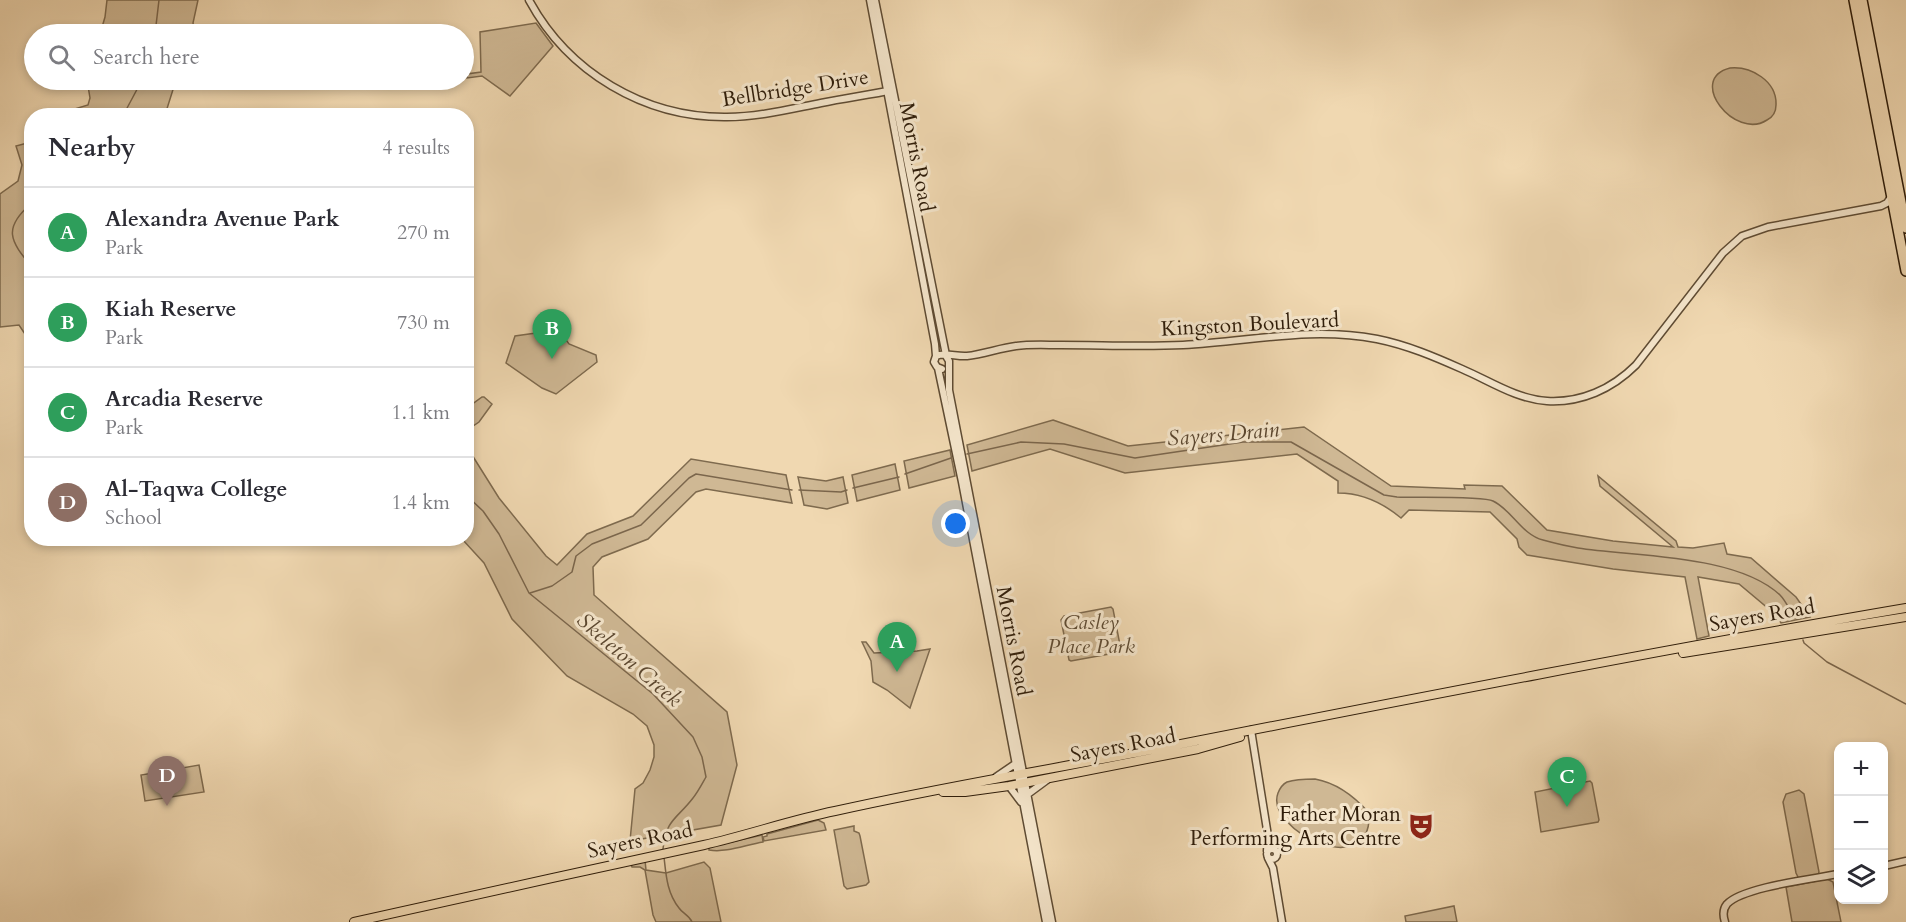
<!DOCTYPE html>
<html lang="en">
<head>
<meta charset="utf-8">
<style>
  :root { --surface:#fff; --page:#f7f7f7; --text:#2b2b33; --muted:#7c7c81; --line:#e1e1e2; --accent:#8f2418 }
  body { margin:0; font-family:Cardo,serif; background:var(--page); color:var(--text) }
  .controls { position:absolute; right:18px; bottom:18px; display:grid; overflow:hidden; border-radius:12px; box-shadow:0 3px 9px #0003 }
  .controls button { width:54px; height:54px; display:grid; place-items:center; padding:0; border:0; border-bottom:2px solid var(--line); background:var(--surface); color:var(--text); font:30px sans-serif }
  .you { position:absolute; left:956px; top:524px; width:21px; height:21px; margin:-15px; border:4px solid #fff; border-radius:50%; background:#1a73e8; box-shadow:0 0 0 9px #1a73e833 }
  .badge { display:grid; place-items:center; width:39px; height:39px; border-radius:50%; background:var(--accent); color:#fff; font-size:20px; font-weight:700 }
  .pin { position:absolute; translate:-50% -50px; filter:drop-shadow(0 2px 3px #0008) }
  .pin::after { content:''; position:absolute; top:32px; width:21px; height:18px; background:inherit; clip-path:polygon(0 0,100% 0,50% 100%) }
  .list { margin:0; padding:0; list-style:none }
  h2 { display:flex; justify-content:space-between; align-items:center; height:78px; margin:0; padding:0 24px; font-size:26px }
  h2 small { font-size:20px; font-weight:400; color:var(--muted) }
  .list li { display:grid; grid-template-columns:39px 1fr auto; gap:18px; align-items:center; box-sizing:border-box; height:90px; padding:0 24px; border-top:2px solid var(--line) }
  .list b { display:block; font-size:22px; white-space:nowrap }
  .list p { margin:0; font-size:20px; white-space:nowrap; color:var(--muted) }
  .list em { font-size:20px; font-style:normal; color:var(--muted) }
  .icon { flex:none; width:33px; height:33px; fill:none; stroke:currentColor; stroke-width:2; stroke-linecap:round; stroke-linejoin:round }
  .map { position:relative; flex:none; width:1906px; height:922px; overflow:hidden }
  .search { position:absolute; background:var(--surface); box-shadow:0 3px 9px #0003; left:24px; top:24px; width:450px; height:66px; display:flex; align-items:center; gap:15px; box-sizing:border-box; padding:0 21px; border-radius:33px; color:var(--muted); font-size:22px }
  .panel { position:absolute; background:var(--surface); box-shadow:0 3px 9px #0003; left:24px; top:108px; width:450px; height:438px; border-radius:24px }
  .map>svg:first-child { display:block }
</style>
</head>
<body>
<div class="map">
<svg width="1906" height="922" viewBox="0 0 1906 922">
  <rect width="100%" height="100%" fill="#f0d8b1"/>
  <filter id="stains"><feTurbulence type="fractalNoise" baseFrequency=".00333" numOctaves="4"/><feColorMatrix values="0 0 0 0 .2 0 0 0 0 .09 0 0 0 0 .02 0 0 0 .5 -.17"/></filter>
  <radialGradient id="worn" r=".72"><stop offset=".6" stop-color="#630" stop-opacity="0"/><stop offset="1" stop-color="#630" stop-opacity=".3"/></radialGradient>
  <path fill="#cfb894" stroke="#7e6a4e" stroke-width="1.5" d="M107,0H198L193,23L195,34H100L105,17Z
    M536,23L553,46L510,96L482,76L467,78V74L481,72L480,32Z
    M1730,68C1751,66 1777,81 1776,105C1776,111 1773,117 1767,120C1735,141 1686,79 1730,68Z
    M87,80H176L165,115H55L88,105L90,98Z
    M31,142H32L31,343L19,325L0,327V194L18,181L22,165L16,146Z
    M555,325L569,344L596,355L597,362L556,394L542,388L506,363L515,336L536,333Z
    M482,397H484L492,404L479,422L467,430V408Z
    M1053,420L1128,446L1304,427L1391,486L1465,489L1464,485L1502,486L1547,530L1613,541L1673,547L1600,486L1598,476L1676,541L1678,547L1693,548L1724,543L1727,554L1751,558L1796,597L1810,617L1781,623L1776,615L1739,584L1698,577L1709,636L1697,639L1685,577L1613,569L1527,555L1519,547L1517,539L1490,512L1409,510L1401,518C1383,503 1362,493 1338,493V481L1297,454L1125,473L1050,449L972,471L967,445Z
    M467,447L499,498L546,556L557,565L587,534L633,516L691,459L786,475L792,503L706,489L696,492L648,539L602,557L593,567L594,595L727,712L737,765L721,825L630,841L635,789L643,783L650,770L654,757V745L647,726L633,714L567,676L512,619L484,563L462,539L466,538Z
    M950,450L955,476L909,488L904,461Z
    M895,464L900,490L857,501L852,475Z
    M798,477L826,481L843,477L848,503L827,509L804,505Z
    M1111,607L1113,609L1121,650L1120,652L1071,661L1069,660L1061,620L1064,616Z
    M862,642H866L874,653L917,651L930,649L910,708L887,690L873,682L871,661Z
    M199,765L204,792L145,801L141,775Z
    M1315,779C1337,783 1355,797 1369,813C1373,883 1264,830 1278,793C1280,788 1283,784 1287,782C1296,779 1306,779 1315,779Z
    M1590,781L1592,783L1599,820L1598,822L1541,832L1535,792Z
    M1799,790L1804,794L1819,872L1818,875L1799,879L1796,873L1783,802L1786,794Z
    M818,820L824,823L826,830L764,841L763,837L767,836V834Z
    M854,826V831L859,833L860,836L869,882L866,885L847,889L844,886L834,830Z
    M762,835L763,842C745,845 726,853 709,850V847Z
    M645,860L646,870L666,873L704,862L710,868L721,922H656L653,915L645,870L640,867H632L631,865Z
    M1827,879L1833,882L1841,922H1792L1786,887Z
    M1454,906L1457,922H1406L1405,916Z"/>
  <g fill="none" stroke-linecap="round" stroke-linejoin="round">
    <path stroke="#7b664c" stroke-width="1.5" d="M155,34L159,0
      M118,116L126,110L142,80
      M32,203C2,228 10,241 32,267
      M967,454L1021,442L1064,444L1135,458L1243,442H1291L1384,495L1397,497C1414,498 1483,496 1493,501C1512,510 1522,535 1543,540C1554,543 1566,546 1578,548C1635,557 1736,554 1780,595C1786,601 1790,611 1795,618
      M905,474L951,458
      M853,488L899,477
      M799,490L841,492L847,490
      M466,495L483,511L499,534L529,593L653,694L693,737L702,757L706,777C702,784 698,792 693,798C677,819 666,819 663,849
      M530,593L552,586L572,572L576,556L592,544L641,525L689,478L696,474L792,490
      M1803,640L1804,643L1827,662L1906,704
      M664,857C666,875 667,893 679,908C683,914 689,915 692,922"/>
    <defs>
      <path id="minor" d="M529,0C568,72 644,118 727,117C758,117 790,109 821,103C845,98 869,95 893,90
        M870,0L935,344L936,356L934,362L937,367L942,369
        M875,0L946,355
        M936,356C945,352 957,357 967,356C984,354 1000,348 1016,346C1030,344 1046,345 1061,345C1102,345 1143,347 1183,345C1250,342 1308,326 1377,339C1407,345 1435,357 1462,369C1490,381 1516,399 1547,401C1581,403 1612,389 1636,365L1723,253L1742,236L1768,227L1881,206L1887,203L1891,197
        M946,356L949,361V390L1052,922
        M938,368L962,482L1046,922
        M1251,730L1268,836L1267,851
        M996,777L1015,764
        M1009,786L1021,802
        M1028,794L1047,780
        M1267 854a5 5 0 1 1 10 0a5 5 0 1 1-10 0Z
        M1268,858L1273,868L1282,922
        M1884,866L1906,861
        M1725,922C1723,916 1722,910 1727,904C1743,887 1813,879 1838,874"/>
      <path id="major" d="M1683,653L1906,617
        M943,792H965L1009,786L1198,749L1240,737
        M354,922C471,896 587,870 704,845C748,835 791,820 835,811C946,786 1059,768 1171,746C1415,698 1660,650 1906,608"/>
      <path id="highway" d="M1854,0L1906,271
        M1862,0L1906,228"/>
    </defs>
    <use href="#minor" stroke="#5e4b33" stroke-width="9"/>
    <use href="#major" stroke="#2e1c09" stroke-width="10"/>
    <use href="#highway" stroke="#2e1c09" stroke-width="12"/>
    <use href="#minor" stroke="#f5e6cc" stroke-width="6"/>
    <use href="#major" stroke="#f0d8b1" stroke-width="8"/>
    <use href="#highway" stroke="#f0d8b1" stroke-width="9"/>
  </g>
  <defs>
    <symbol id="theatre-bare" viewBox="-9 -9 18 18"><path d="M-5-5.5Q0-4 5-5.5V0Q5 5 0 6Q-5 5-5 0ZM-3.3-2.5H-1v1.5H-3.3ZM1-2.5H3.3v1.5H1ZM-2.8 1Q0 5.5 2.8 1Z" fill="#8f2418" stroke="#f5e6cc" stroke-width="2.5" paint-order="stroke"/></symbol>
  </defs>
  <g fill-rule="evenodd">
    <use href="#theatre-bare" x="1402" y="807" width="38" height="38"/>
  </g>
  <g text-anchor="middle" stroke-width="6" stroke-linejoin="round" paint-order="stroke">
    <g font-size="21" fill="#2e1c09" stroke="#f5e6cc">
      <text transform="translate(795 88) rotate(-9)" y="7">Bellbridge Drive</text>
      <text transform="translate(917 157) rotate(79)" y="7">Morris Road</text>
      <text transform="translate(1250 324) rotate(-3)" y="7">Kingston Boulevard</text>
      <text transform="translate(1762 615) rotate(-10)" y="7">Sayers Road</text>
      <text transform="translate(1014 641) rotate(79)" y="7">Morris Road</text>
      <text transform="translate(1123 745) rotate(-11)" y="7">Sayers Road</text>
      <text transform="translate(640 840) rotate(-12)" y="7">Sayers Road</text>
    </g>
    <g font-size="21" font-style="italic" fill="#5e4b33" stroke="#f5e6cc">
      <text x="1091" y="629">Casley<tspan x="1091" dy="24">Place Park</tspan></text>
    </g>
    <g font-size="21" fill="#2e1c09" stroke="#f5e6cc" text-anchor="end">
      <text x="1401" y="821">Father Moran<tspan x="1401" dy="24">Performing Arts Centre</tspan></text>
    </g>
    <g font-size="22" font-style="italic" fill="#5b4730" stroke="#f5e6cc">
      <text transform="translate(1223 433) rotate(-5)" y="8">Sayers Drain</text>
      <text transform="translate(630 659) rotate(41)" y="8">Skeleton Creek</text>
    </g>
  </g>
  <rect width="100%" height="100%" filter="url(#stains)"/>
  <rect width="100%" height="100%" fill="url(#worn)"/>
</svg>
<div class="controls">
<button>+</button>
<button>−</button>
<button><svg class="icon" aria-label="layers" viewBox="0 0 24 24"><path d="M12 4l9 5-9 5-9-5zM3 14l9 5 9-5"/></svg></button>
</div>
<div class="you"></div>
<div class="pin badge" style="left:897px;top:672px;background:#2e9e5b">A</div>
<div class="pin badge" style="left:552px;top:359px;background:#2e9e5b">B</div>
<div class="pin badge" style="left:1567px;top:807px;background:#2e9e5b">C</div>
<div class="pin badge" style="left:167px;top:806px;background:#8d6e63">D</div>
<div class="search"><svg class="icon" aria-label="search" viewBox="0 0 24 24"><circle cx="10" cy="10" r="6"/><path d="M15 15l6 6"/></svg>Search here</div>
<section class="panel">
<h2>Nearby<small>4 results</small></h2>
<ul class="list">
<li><span class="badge" style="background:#2e9e5b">A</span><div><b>Alexandra Avenue Park</b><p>Park</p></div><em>270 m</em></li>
<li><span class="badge" style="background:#2e9e5b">B</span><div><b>Kiah Reserve</b><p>Park</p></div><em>730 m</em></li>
<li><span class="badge" style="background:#2e9e5b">C</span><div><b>Arcadia Reserve</b><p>Park</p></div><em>1.1 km</em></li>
<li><span class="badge" style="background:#8d6e63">D</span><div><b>Al-Taqwa College</b><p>School</p></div><em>1.4 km</em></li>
</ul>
</section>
</div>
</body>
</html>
